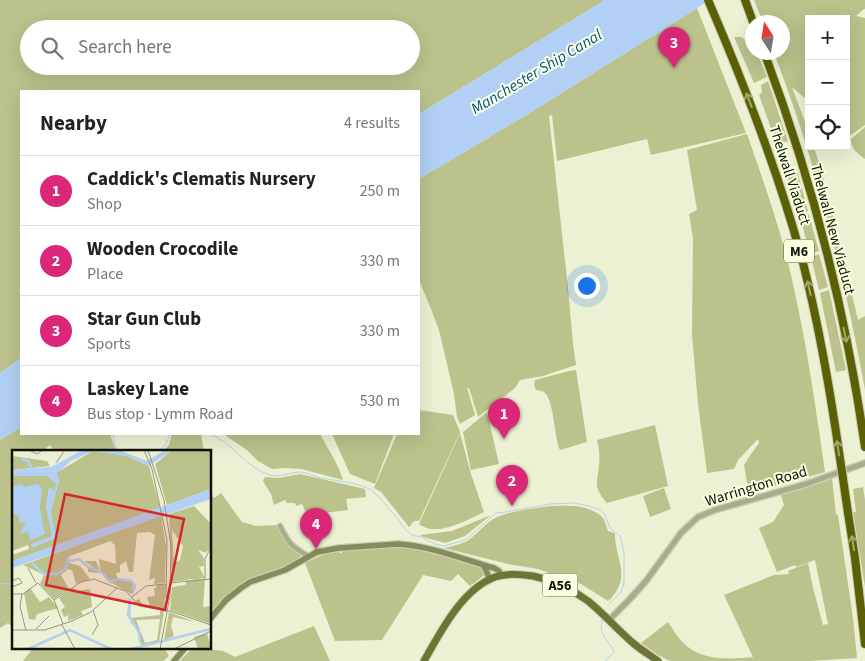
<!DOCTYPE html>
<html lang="en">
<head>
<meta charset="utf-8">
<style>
  :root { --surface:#fff; --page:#f6f6f6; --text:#222; --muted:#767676; --line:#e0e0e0; --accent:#db2777 }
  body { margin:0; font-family:"Source Sans 3",sans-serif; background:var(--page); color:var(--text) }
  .controls { position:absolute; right:15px; top:15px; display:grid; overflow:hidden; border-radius:0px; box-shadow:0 5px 20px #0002 }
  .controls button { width:45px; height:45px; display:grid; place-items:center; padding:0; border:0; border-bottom:1px solid var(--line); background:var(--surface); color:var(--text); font:25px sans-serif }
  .compass { position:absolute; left:745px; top:15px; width:45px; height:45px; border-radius:50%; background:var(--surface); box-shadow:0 5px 20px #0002; rotate:348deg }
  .you { position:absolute; left:586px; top:285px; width:18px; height:18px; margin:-12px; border:4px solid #fff; border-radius:50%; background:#1a73e8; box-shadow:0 0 0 8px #1a73e833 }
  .badge { display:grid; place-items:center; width:32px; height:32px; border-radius:50%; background:var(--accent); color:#fff; font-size:16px; font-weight:700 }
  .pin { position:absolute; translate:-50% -41px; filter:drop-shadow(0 1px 2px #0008) }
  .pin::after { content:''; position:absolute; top:26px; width:18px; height:15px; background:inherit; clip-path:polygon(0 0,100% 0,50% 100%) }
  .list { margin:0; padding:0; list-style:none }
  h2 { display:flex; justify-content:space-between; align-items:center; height:65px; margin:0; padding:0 20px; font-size:21px }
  h2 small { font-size:16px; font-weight:400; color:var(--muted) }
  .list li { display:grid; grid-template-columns:32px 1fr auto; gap:15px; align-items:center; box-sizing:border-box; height:70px; padding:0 20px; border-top:1px solid var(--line) }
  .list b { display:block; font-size:19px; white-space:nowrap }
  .list p { margin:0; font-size:16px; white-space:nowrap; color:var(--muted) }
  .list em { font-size:16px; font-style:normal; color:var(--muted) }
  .icon { flex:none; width:28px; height:28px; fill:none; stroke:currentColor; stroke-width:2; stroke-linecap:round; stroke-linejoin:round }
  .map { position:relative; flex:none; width:865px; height:661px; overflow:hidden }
  .search { position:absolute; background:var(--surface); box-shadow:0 5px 20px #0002; left:20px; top:20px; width:400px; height:55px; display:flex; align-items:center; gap:12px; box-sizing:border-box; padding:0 18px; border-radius:28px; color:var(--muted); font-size:19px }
  .panel { position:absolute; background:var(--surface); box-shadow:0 5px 20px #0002; left:20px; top:90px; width:400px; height:345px; border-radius:0px }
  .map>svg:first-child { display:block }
</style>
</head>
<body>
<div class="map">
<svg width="865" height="661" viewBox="0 0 865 661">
  <rect width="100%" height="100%" fill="#edf1d3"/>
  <path fill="#bbc28c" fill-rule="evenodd" d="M0,0H605L419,114V91H21V358L0,373ZM29,29H411V66H29Z
    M754,0H865V9H864L856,16L865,18V125L851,135H846V19H809V102L792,87L809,133V146H813L821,167L858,320L865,316V390C844,275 816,162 774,53L782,52V22H763Z
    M697,8L746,133L651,155L647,139L557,161L552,115L549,116L568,288L573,344L576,365L543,376L520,380L515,388L478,417L469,388H467L475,415L460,424L457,417L454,394L439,330L431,309L419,280V179L533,111Z
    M734,37H741L752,44V52L757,53L767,77L754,83Z
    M768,81L788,141L777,145L759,95L762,92L761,85Z
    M865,127V159C858,154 851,149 851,139Z
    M747,134C764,183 782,233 793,284C807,346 816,409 825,472L749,494L744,465L747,460L759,443L758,439L738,460L734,469L707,473L698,404L692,335L693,238L689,214L697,210L687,150Z
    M797,170L808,211L799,213L787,174Z
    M809,215L819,251L810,254L800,217Z
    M819,254L828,287L819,290L811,257Z
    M829,290L846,370L836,372L820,293Z
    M576,370L587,442L560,450C554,437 554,399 544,392C542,391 538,390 536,390L534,385L535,380L569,371Z
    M419,410L453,415L460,432L419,521H414L409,527L381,492L374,488L397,434H419Z
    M487,412L499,464L471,470L463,432Z
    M655,425L668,486L607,503C593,487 597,484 599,465C600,456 599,448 597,440Z
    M21,427V434H110L116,451H54L50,445L46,448L47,451H14V628L8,623L0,628V440Z
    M460,433L471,474L484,512C467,520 437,538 419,524Z
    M172,434H201L204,451H163L169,445Z
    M229,434H320C328,449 338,463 343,480L301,469L285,468L272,469L258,461L247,450L226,436Z
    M332,434H394L375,484L350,474Z
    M300,474L365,489L366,497L346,499L348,510L307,515L302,504L296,506L295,503H287L285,500L274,505L271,494L263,481L265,477L278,478Z
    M832,478L836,514L838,515L853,618L857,658L809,661H670L658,655L641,643L668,622C674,631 680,641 688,647C705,661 732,659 753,657L724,595L774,575L789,574L788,571L808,563L813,588L823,625L828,624L815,560L796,567L795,565L777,572L759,528L773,522L784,505L781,495Z
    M863,487L865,500V587L853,512H856L853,489Z
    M664,488L671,509L650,517L643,496Z
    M210,492L214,498L221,493L242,522L256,526L278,525L299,553L301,558L284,567L248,579L236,588L211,612L210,610Z
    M551,506C566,506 581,504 595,512C598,514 603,516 604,520C606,523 606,527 608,531L615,533C614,554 629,572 616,592C613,596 611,599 608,601L581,584L538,569L508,564L444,548C453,546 463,544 470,539C479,532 487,522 497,517C511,511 536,508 551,506Z
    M491,515L465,536L445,543L423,537L420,535L452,531Z
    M406,547L424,551L483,567L486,574L470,586L458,574L451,581L423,575L382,640L335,641L305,563L327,553L339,551L340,553H342V551L372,548Z
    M314,626L330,661H180L193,647L223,651L235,657Z
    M33,647H164L169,656L163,661H23L33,648Z"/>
  <path fill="#b2d0f5" d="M605,0H710L533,111L419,179V114Z
    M21,358V427L0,440V373Z"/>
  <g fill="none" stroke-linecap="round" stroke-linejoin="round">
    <path stroke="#b2d0f5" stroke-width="1" d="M113,434L115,445L118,451
      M210,434C234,443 245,468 270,475C279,478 290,472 300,472C306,472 315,477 322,478C337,481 353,482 367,488C378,492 398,520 406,530L412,535L421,537L435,544L444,546L462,541L467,539L496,513L506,512L550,504L574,503L589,506L601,510L605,515L610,528L620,536L624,552V583L621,592L609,604
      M154,451C167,448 165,445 170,434
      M0,583L9,584L14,581
      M602,620C598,636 608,639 614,651L613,654L606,659V661"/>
    <defs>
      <path id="minor" d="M280,526C289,544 291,546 308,556"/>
      <path id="tertiary" d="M609,620L629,600L646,581L681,533L698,517L715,510L806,484L865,463"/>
      <path id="secondary" d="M483,565L486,570L490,580
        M210,619L226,600L241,588L250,582L285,570L317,552L339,548L398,544C431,546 462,559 494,568L499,571L501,576
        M174,661L186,647"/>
      <path id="primary" d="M424,661C440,633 462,589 495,577C507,573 520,574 533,576C553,580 572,589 588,601C604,614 618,630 633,643C641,650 650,655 658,661"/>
      <path id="motorway" d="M745,0L753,22
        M764,52C812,179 846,313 865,447
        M848,513L855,558L865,644"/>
    </defs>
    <use href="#minor" stroke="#cacdb3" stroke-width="7"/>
    <use href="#tertiary" stroke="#cacdb3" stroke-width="8"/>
    <use href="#secondary" stroke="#cacdb3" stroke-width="8"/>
    <use href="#primary" stroke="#cacdb3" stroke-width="9"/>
    <use href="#motorway" stroke="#cacdb3" stroke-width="10"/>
    <use href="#minor" stroke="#a7ac8b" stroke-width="4.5"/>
    <use href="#tertiary" stroke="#a7ac8b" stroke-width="5"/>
    <use href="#secondary" stroke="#868b5a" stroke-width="5.5"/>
    <use href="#primary" stroke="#6e7434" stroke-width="7"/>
    <use href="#motorway" stroke="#5a6004" stroke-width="8"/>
    <defs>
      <path id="motorway-bridge" d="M708,0C745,86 779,173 803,263C824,345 836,430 848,513"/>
    </defs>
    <use href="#motorway-bridge" stroke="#cacdb3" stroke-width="10" stroke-linecap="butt"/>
    <use href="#motorway-bridge" stroke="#5a6004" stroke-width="8"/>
  </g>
  <defs><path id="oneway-shaft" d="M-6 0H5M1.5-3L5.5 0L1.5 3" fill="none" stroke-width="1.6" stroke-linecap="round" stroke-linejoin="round" transform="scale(1.25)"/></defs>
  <g stroke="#a2a867">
    <use href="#oneway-shaft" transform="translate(749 100) rotate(-111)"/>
    <use href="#oneway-shaft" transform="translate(809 288) rotate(-103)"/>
    <use href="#oneway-shaft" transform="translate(845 335) rotate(78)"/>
    <use href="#oneway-shaft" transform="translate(838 448) rotate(-99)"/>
    <use href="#oneway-shaft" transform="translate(853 543) rotate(-99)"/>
  </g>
  <g text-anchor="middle" stroke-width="4" stroke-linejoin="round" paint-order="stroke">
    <g fill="#faffe0" stroke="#575949" stroke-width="1">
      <rect x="784" y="239.5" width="30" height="23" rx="4"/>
      <rect x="542.5" y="573.5" width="35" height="23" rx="4"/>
    </g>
    <g font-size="14" font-weight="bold" fill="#111208">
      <text x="799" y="256">M6</text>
      <text x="560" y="590">A56</text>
    </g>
    <g font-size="15" fill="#111208" stroke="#faffe0">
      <text transform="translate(790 175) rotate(72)" y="5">Thelwall Viaduct</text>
      <text transform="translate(833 229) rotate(75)" y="5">Thelwall New Viaduct</text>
      <text transform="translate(756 486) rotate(-17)" y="5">Warrington Road</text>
    </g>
    <g font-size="16" font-style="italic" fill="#075097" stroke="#faffe0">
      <text transform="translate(536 71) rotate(-31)" y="6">Manchester Ship Canal</text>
    </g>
  </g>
  <g transform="translate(12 450)">
    <rect width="199" height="199" fill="#edf1d3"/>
    <path d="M160,0H199V39L155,55L143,14ZM81,1L115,6L137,16L148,58L0,111V105L17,99L16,95L0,101V26H36L45,34L43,40L37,38L34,57L42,90L39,61L47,30L44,23ZM0,6L35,11L38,16L0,20ZM182,56L199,74V96L194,103L186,100L192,108V116L187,117L193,128L160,132L157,64ZM160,80L171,96L168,110L162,113ZM149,65L154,96L153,133L142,134L143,128L137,130L143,85L138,82L125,83L121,122H117L114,111L108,115V122L104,123L106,130L121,132L120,144L98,132L88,119L87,109L104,114L103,95L98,91L56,107L57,113L68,116L78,129L64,134L60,120L56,119L49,125L57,139L42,149L28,134L32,125L11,115ZM72,111H84L89,123L76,122V117L84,119ZM176,129H193L191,157L199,156V174L158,160L160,137L173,135ZM154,134L152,160L129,156L123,151L127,149L130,154L138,156L135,147L143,146L142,139L146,135ZM18,138L28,152L37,147L46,158L25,164L23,170L17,169L12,143ZM61,138L66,141L78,139L80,157L69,161L71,165L56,171V165L52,167L49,160L53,157L47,148ZM119,154L118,168L148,165V160L152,161L147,192L129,195L128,182L119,173L116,165ZM148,169L145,190L133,193L124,170ZM157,162L183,172L161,167L159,176L162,186L152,190ZM195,183L199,199H186L182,187Z" fill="#bbc28c" fill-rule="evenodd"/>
    <path d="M71,0H107L135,11L153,0H160L137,16L115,6L81,1L59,11L44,24L47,30L39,61L44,88L20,98L19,94L40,86L34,57L37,38L43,40L44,34L36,26H0V20L39,17ZM9,34L13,37L26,34L30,39L28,58L33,84L18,90L16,81L8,83L14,72L7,73V66L0,63V37ZM199,39V49L0,118V111Z" fill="#b2d0f5"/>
    <path fill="none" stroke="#b2d0f5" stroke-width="2.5" d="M10,9L16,11L20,19M57,111L67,109L76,117L90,122L98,132L106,129L119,131L123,136L120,144M20,113L32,124H45L53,119L57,106M118,149L116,165L127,182L128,193M16,199L58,180L99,199M119,199L199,179"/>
    <path fill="none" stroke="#959882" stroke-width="1" d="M17,0L25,4L31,0M132,0L140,19M136,0L152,50L159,96L158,146L148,199M44,13L53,0M140,19L155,90L154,149M16,118L24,133M193,129V109L199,97M0,131L7,128L10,133L0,137M158,133L199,129M0,144H11L26,133L42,150L69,132L82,129L105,138M10,144L8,156L14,181M120,147L134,136L153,134M42,150L51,174M50,175L63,199M24,179L37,166M0,180H33L60,171L79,162L105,138L114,141L127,156L158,161L199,175M80,185L86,175L81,160M162,199L199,181"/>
    <path fill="#d62828" fill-opacity="0.15" stroke="#d62828" stroke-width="2.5" d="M53,44L172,69L153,160L34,135Z"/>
    <rect width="199" height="199" fill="none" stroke="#111208" stroke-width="2.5"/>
  </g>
</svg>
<div class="controls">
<button>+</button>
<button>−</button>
<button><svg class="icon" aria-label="locate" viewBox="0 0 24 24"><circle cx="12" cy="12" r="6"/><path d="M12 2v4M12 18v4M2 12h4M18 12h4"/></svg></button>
</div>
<svg class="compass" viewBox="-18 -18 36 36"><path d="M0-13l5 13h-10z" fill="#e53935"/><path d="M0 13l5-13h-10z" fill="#767676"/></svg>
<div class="you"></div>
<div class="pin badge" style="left:504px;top:439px">1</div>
<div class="pin badge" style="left:512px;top:506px">2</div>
<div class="pin badge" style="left:674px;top:68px">3</div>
<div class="pin badge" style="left:316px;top:549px">4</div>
<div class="search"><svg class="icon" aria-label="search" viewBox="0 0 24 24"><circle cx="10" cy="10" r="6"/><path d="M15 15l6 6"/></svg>Search here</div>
<section class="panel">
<h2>Nearby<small>4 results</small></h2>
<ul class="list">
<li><span class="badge">1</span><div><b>Caddick's Clematis Nursery</b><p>Shop</p></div><em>250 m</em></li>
<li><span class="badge">2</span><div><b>Wooden Crocodile</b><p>Place</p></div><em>330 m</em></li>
<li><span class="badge">3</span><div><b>Star Gun Club</b><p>Sports</p></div><em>330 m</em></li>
<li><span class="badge">4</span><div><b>Laskey Lane</b><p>Bus stop · Lymm Road</p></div><em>530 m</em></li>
</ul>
</section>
</div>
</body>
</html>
